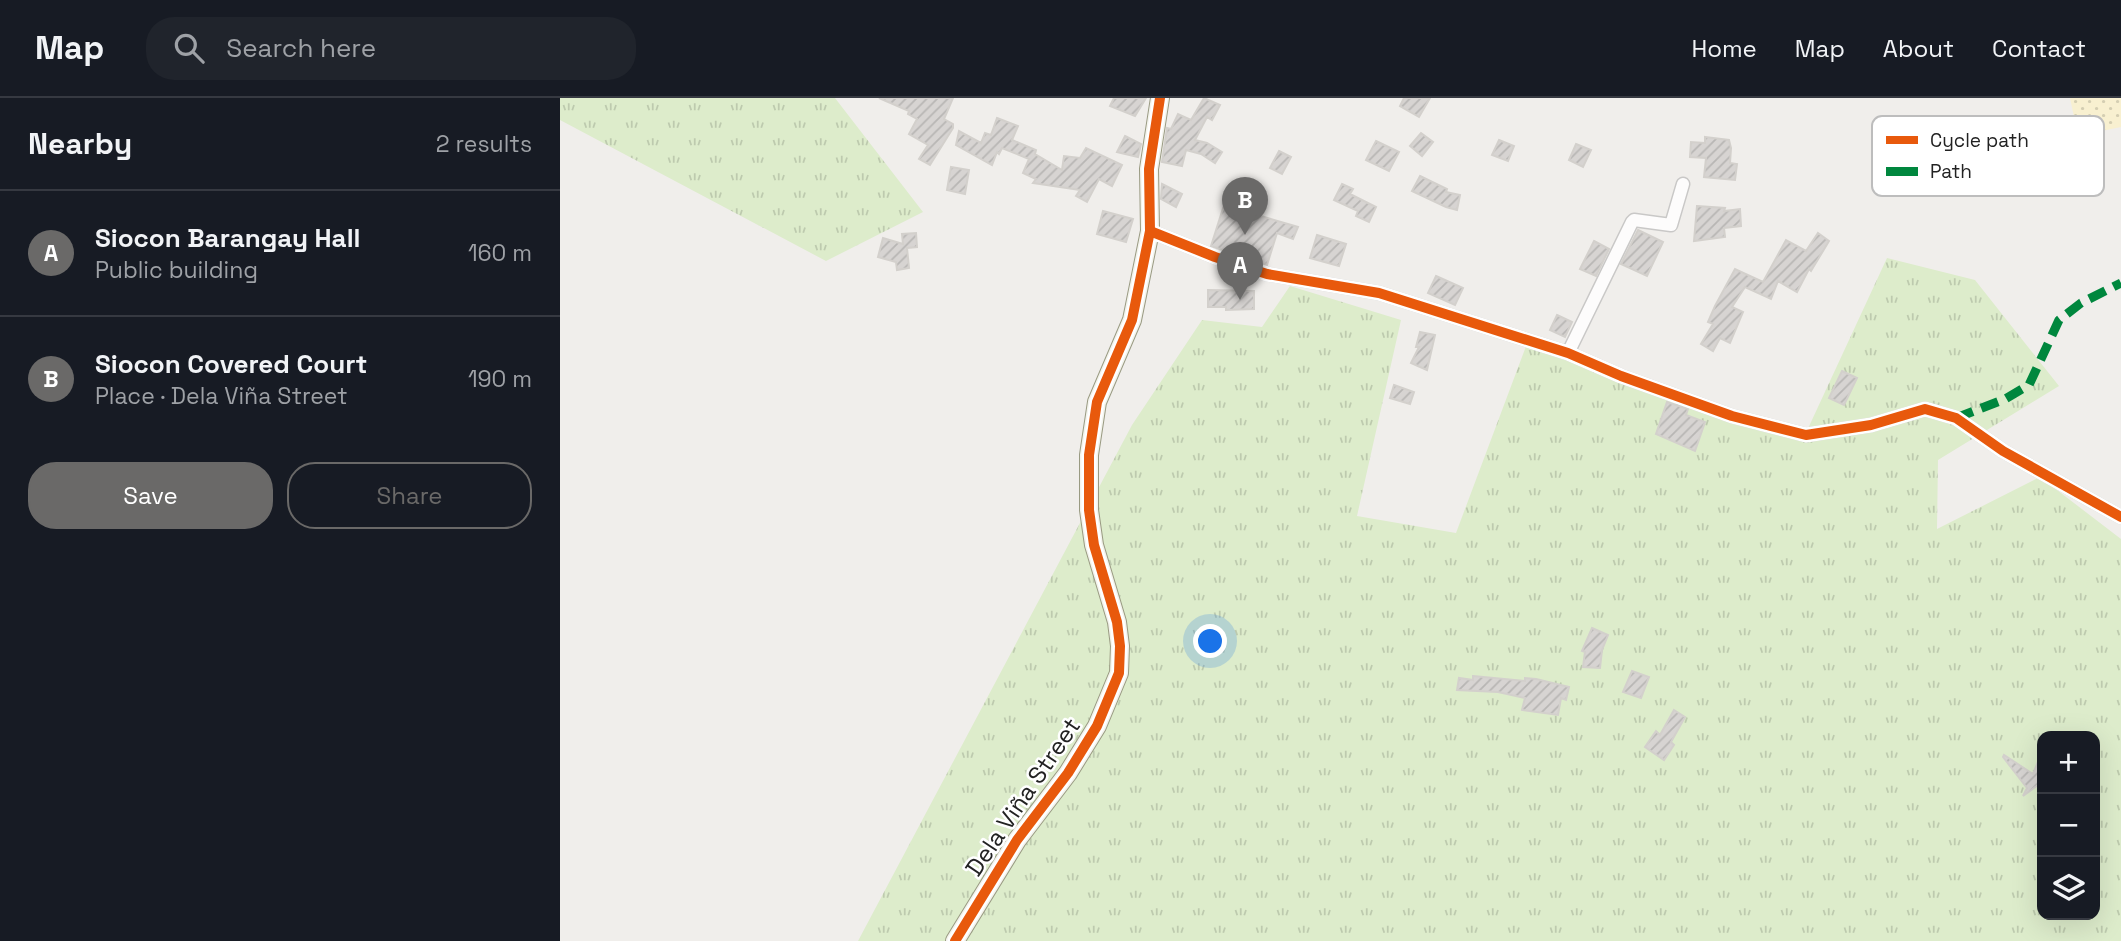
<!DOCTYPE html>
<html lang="en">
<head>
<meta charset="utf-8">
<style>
  :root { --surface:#171b24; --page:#20242c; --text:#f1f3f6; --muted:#9ea1a6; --line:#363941; --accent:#6a6968 }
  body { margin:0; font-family:"Space Grotesk",sans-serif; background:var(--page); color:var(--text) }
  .controls { position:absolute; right:21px; bottom:21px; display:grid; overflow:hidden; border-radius:14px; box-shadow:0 7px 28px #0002 }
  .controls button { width:63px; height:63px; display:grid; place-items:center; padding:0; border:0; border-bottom:2px solid var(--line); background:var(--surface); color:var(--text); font:35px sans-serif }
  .you { position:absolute; left:651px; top:544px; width:24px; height:24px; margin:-18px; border:5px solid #fff; border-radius:50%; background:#1a73e8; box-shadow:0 0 0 10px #1a73e833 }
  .badge { display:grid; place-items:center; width:46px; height:46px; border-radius:50%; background:var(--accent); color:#fff; font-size:23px; font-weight:700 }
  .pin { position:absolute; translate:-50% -58px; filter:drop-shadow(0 2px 4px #0008) }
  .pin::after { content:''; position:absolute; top:37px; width:24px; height:21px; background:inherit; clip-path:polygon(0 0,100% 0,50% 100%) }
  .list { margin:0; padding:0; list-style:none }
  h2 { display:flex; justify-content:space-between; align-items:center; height:91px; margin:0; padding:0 28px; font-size:30px }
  h2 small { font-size:23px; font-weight:400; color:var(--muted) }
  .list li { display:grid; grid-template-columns:46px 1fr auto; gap:21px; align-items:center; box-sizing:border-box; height:126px; padding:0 28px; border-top:2px solid var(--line) }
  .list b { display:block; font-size:26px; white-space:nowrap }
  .list p { margin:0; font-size:23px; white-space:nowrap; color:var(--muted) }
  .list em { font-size:23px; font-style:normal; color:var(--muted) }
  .actions { display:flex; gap:14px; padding:21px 28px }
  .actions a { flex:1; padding:16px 0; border:2px solid var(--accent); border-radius:28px; text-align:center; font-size:24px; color:var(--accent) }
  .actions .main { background:var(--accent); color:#fff }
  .icon { flex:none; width:38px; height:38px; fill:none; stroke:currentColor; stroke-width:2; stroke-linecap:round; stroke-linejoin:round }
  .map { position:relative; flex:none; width:1561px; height:843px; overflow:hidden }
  header { display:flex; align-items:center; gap:42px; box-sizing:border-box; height:98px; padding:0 35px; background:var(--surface); border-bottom:2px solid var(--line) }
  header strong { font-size:33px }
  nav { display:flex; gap:38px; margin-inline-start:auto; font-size:24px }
  .search { width:490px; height:63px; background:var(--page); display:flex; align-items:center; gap:18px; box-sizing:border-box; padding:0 24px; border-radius:28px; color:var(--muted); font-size:26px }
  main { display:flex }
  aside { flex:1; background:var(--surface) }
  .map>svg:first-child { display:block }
</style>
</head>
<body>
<header>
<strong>Map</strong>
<div class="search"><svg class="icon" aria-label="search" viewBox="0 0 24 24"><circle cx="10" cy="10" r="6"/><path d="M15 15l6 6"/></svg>Search here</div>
<nav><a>Home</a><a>Map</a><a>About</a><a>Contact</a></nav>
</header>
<main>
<aside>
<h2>Nearby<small>2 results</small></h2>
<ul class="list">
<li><span class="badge">A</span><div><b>Siocon Barangay Hall</b><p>Public building</p></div><em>160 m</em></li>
<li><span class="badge">B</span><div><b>Siocon Covered Court</b><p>Place · Dela Viña Street</p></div><em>190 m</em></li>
</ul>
<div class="actions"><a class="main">Save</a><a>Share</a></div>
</aside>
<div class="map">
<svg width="1561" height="843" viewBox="0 0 1561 843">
  <defs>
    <pattern id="grass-tufts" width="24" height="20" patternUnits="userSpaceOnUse" patternTransform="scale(1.75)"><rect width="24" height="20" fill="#ddeccb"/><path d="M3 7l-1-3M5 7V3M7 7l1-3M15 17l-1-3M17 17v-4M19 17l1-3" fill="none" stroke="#bdcaae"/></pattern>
    <pattern id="sand-dots" width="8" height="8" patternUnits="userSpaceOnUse" patternTransform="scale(1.75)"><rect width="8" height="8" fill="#f8f0d0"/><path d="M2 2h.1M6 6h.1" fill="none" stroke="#d4ceb2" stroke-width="1.8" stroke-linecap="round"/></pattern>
    <pattern id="building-hatch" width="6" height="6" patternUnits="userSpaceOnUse" patternTransform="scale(1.75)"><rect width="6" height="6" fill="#d7d4d2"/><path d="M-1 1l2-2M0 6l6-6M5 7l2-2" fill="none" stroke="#b8b6b4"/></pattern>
  </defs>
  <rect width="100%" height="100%" fill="#f0eeeb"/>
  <path fill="url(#grass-tufts)" fill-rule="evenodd" d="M0,0H275L363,114L266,163L0,22Z
    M1327,160L1415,182L1499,288L1378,362L1377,431L1480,379L1561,441V843H298L572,327L642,222L702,229L730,188L841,222L797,418L896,435L968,243L1245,337ZM1482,638H1535V817H1482Z"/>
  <path fill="url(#sand-dots)" d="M1510,0H1561V29L1518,38Z"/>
  <path fill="url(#building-hatch)" stroke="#d3d0cc" stroke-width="2" d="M319,0H393L384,21L393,26V30L370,67L359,61L368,47L349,36L357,21L348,16L349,13Z
    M554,0H586L575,18L550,8Z
    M644,0L660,7L652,22L647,19L635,42L647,45L662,54L655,65L641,56L626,52L622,68L602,64L607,30L611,31L618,16L631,22Z
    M844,0H870L859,19L840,8Z
    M437,20L458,28L452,42L476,52L475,56L502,72L504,58L520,60L526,50L562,67L552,88L539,81L527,104L516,98L520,92L473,85L476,81L463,75L469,61L442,50L439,56L437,54L432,67L396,47L399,33L421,45L425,35L431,37Z
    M861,35L873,44L862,58L850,48Z
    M565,38L581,46L578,59L557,54Z
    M1145,39L1169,42L1171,50L1170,65L1177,66L1175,82L1144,79L1146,60L1130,59L1131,44L1145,45Z
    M939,42L954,48L948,63L932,57Z
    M816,43L839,54L829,73L806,62Z
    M1016,46L1031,52L1023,69L1009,62Z
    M719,53L731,59L722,76L710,70Z
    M391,69L409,72L405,96L387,92Z
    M860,78L887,91L886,94L900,97L897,112L886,109L852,93Z
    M602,86L622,96L616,109L601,101Z
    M782,86L793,91L790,96L816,109L809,124L796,118L798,113L774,102Z
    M664,107L738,129L733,141L717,135L707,167L651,148Z
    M1137,108L1165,110L1164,113L1180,111L1181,128L1164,130L1165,139L1134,143Z
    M543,113L573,121L566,144L537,136Z
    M1078,132L1103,144L1087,178L1061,166Z
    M356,135L357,149L347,150L349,170L337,172L336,164L318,159L323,140L343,146L342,136Z
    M1258,135L1269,143L1251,173L1249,171L1237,194L1218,183L1211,201L1185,189L1172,209L1183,214L1170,245L1160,240L1153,253L1141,246L1153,226L1148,224L1155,208L1175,171L1203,184L1226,142L1246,153Z
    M757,137L786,146L779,168L750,160Z
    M1034,143L1049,151L1036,178L1020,171Z
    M876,178L903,190L895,207L868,195Z
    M648,192L694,193V211L666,212V209H648Z
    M997,217L1012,224L1005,239L990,232Z
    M860,234L875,237L867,272L851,265L859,249H856Z
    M1282,273L1297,280L1284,307L1269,300Z
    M834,287L854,294L850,306L830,300Z
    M1107,304L1128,311L1126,317L1145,324L1135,353L1096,336Z
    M1032,530L1048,537L1042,552L1040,570L1023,569L1025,554L1022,553Z
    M1072,573L1089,579L1081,600L1063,594Z
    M913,578L965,583V580L976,581L1009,589L1006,602L1001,600L998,617L962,612L965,600L938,594L897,592L899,580L913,582Z
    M1114,612L1125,619L1111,644L1114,647L1104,662L1085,649L1096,633L1100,637Z
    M1482,654V684L1463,698L1467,690L1443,659L1444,657L1473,676Z"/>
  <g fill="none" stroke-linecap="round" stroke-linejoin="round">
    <defs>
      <path id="street" d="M590,133L655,159L707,176L819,195L1008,255L1061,278L1172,318L1246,337L1311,327L1365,311L1396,320L1443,353L1561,419
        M1008,255L1072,124L1074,122L1111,127L1123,86"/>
      <path id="secondary" d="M395,843L457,742L508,675L537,628L559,575L560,548L557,524L534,447L529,412V357L537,304L572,222L590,133L589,71L600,0"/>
    </defs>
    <use href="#street" stroke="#c9c8c7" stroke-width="15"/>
    <use href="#secondary" stroke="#999a82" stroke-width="20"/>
    <use href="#street" stroke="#fdfcfc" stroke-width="12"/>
    <use href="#secondary" stroke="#f4f4ed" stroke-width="18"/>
    <path stroke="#00873e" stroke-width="9" stroke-dasharray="18 9" stroke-linecap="butt" d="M1396,320L1445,301L1469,287L1499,222L1521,205L1561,185"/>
    <defs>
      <path id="cycleway" d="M590,133L655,159L707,176L819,195L1008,255L1061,278L1172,318L1246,337L1311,327L1365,311L1396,320L1443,353L1561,419
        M395,843L457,742L508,675L537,628L559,575L560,548L557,524L534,447L529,412V357L537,304L572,222L590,133L589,71L600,0"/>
    </defs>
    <use href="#cycleway" stroke="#fff" stroke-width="15"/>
    <use href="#cycleway" stroke="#e8590c" stroke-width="10"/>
  </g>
  <g text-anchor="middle" stroke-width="5" stroke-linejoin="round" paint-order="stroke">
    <g font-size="24" fill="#222" stroke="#fff">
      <text transform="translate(463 699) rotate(-56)" y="8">Dela Viña Street</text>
    </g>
  </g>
  <rect x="1312" y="18" width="232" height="80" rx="10" fill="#fff" stroke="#bdbdbd" stroke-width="2"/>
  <rect x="1326" y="38" width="32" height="8" fill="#e8590c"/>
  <rect x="1326" y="69" width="32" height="9" fill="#00873e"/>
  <g font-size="19" fill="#222">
    <text x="1370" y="49">Cycle path</text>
    <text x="1370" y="80">Path</text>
  </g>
</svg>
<div class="controls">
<button>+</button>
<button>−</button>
<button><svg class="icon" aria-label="layers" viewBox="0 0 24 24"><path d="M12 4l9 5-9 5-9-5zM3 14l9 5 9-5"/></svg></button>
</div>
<div class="you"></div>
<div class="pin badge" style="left:680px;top:202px">A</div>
<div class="pin badge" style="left:685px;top:137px">B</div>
</div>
</main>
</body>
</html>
